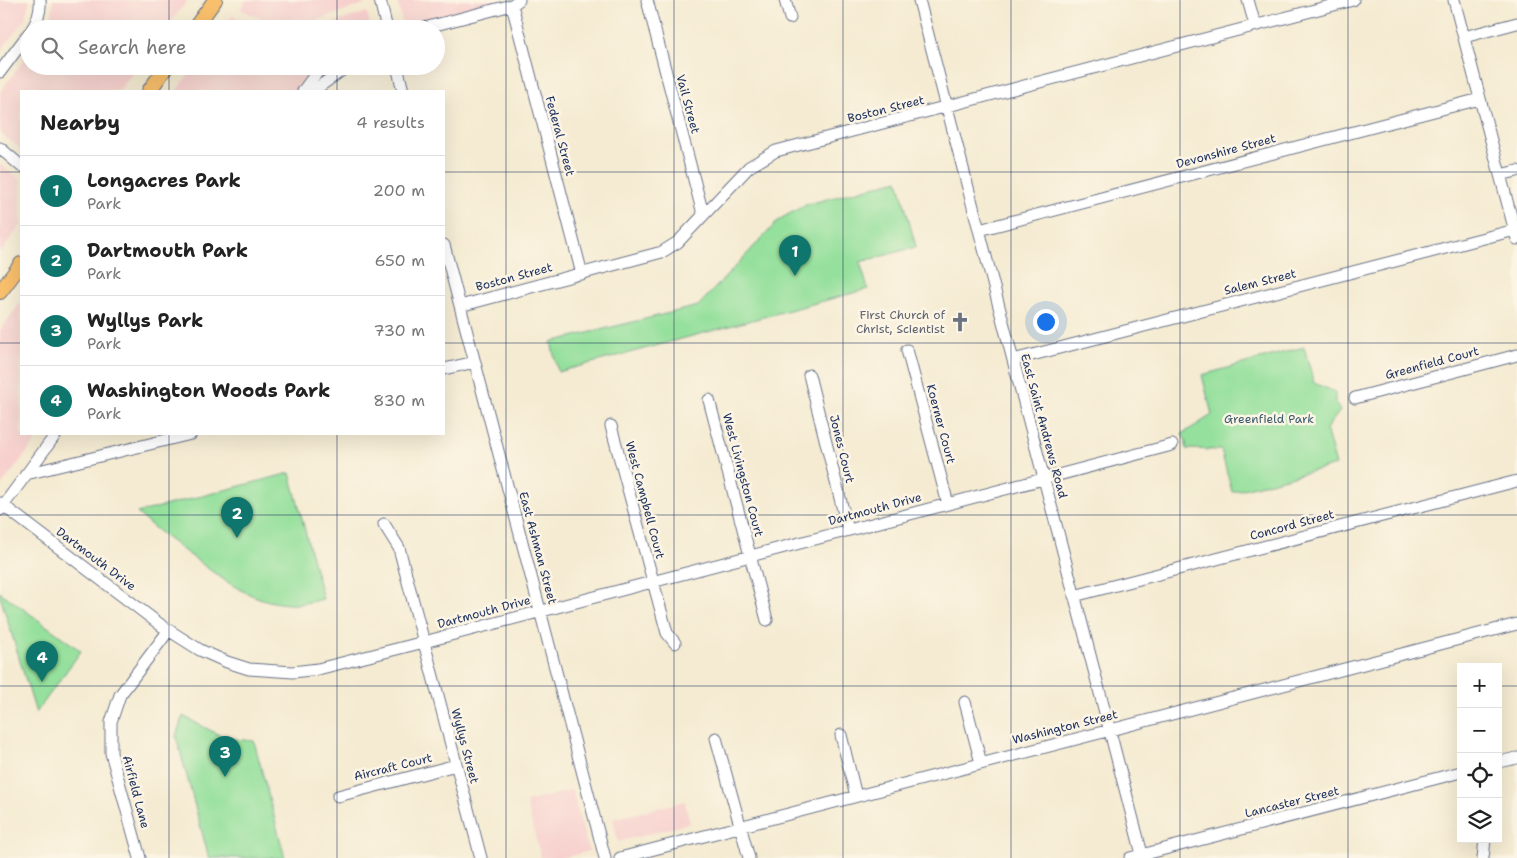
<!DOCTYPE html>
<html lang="en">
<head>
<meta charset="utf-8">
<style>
  :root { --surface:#fff; --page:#f6f6f6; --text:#222; --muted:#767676; --line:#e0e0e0; --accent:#0f766e }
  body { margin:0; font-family:"Shantell Sans",sans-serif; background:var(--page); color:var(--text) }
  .controls { position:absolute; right:15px; bottom:15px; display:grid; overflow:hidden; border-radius:0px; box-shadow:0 5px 20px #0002 }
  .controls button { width:45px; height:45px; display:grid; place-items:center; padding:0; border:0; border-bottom:1px solid var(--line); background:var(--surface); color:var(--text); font:25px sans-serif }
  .you { position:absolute; left:1045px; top:321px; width:18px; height:18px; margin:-12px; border:4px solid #fff; border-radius:50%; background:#1a73e8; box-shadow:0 0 0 8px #1a73e833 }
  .badge { display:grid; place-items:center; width:32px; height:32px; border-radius:50%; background:var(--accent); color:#fff; font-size:16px; font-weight:700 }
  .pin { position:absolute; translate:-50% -41px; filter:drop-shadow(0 1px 2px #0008) }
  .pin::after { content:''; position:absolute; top:26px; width:18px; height:15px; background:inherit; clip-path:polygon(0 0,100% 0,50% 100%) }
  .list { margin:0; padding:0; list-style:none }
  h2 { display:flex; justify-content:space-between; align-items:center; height:65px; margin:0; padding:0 20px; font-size:21px }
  h2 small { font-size:16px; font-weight:400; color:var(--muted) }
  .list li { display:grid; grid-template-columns:32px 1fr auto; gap:15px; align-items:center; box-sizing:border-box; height:70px; padding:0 20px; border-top:1px solid var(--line) }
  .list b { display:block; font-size:19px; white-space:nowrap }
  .list p { margin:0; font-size:16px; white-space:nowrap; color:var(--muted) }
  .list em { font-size:16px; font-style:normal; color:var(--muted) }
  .icon { flex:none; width:28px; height:28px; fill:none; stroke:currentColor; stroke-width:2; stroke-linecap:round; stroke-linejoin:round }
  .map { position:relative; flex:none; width:1517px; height:858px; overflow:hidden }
  .search { position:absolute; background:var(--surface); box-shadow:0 5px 20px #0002; left:20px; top:20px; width:425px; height:55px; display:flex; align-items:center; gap:12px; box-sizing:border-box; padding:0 18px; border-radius:28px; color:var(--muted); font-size:19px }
  .panel { position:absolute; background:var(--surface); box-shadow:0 5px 20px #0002; left:20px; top:90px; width:425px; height:345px; border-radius:0px }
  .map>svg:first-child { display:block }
</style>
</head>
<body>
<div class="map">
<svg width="1517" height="858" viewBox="0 0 1517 858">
  <rect width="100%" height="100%" fill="#fcf5e5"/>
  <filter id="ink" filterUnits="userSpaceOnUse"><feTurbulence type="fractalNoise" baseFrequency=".02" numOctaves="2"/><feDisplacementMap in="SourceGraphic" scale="10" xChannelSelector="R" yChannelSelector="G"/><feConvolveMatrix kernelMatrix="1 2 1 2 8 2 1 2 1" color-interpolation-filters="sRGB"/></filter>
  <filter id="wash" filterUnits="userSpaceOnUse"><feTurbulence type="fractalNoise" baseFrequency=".0096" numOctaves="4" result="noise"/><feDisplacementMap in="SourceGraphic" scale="20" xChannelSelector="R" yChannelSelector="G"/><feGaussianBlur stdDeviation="1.12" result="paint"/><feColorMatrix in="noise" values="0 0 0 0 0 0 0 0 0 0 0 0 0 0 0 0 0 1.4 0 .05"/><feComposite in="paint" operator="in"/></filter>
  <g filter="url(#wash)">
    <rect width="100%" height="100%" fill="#f5ebd2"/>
    <path fill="#f7d0cd" d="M0,0H29V3L25,19L0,52Z
      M53,0H188L165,29H47L52,13Z
      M246,0H364L365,4L311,22H274L259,18L240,9Z
      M397,0H500L403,26Z
      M367,12L371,29H316Z
      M233,15L238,18L269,29H222Z
      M29,53V66H138L119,91H21V149L0,133V92Z
      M195,66H315L295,91H176Z
      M0,164L21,180V225L0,253Z
      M21,302V434H41L1,486L0,485V330Z
      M572,790L589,851L562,858H541L526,802Z
      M685,801L690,823L618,842L613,819Z"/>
    <path fill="#95e09c" stroke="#58887d" d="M898,180L916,247L860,262L868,289L558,372L551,342L698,306L780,219L805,205Z
      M1304,347L1314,383L1335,392V402L1340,411L1326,429L1336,465L1232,492L1221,450L1186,449V441L1182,434L1212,415L1202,375Z
      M290,473L323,599C313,601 300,605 289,604C251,602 223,580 194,558C174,544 155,529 137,513Z
      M0,592L81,651L36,713L0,596Z
      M183,716L225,738L254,741L285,858H209L176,736Z"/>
  </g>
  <g filter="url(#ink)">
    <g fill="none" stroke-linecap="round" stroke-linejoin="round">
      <defs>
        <path id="minor" d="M380,0L387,29
          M647,0L703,214
          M785,0L790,18
          M919,0L1143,858
          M1248,0L1255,25
          M1454,0L1517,239
          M512,5L582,274
          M32,29C38,20 41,11 40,0
          M420,29L512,5L519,0
          M1464,37L1517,23
          M397,66L403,91
          M0,72L29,33
          M303,91L311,80L323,66
          M313,91L348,66
          M0,148L21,166
          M1500,175L1517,171
          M979,230L1480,99
          M444,245L605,858
          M460,306L662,252L678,242L749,167L776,151L1353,0
          M907,350L948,504
          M1013,360L1515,230
          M444,369L475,362
          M809,375L848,530
          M1355,398L1517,355
          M709,400L767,620
          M611,426L667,633L675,643
          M26,474L191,434
          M0,503L162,626L200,650L227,662L249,669L293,672L318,669L424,642L1172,445
          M0,510L56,434
          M384,524L399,548L481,858
          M1074,596L1517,481
          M965,702L981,763
          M841,735L856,796
          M716,738L749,858
          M1498,762L1517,758
          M338,796L456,765
          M140,858L111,753V722L120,695L169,630
          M620,858L1517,624
          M1130,858L1461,772
          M1483,858L1485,839"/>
        <path id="major" d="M194,29L215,0
          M149,91L167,66
          M0,292L21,264"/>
      </defs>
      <use href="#minor" stroke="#677187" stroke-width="13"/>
      <use href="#major" stroke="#677187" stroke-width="16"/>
      <use href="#minor" stroke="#fff" stroke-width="11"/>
      <use href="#major" stroke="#f8bf6c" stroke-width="14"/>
    </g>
  </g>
  <path fill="none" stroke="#1b2f5e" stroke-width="1" stroke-opacity="0.55" d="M169,0V29M337,0V29M506,0V858M674,0V858M843,0V858M1011,0V858M1180,0V858M1348,0V858M169,66V91M337,66V91M0,172H21M444,172H1517M0,343H21M444,343H1517M169,434V858M337,434V858M0,515H1517M0,686H1461M1498,686H1517"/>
  <defs>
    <symbol id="church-bare" viewBox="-9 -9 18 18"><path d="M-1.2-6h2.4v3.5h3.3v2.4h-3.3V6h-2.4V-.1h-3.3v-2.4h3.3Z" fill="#6b7280" stroke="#fcf5e5" stroke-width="2.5" paint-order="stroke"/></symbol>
  </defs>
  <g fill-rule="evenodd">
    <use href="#church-bare" x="946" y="308" width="28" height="28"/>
  </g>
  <g text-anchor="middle" stroke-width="5" stroke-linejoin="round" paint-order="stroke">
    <g font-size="12" fill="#1b2f5e" stroke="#fcf5e5">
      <text transform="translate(688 104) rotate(75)" y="4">Vail Street</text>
      <text transform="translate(886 109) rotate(-14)" y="4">Boston Street</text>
      <text transform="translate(560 136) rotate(75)" y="4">Federal Street</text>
      <text transform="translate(1226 151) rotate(-15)" y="4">Devonshire Street</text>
      <text transform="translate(514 277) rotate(-15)" y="4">Boston Street</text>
      <text transform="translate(1260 282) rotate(-14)" y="4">Salem Street</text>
      <text transform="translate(1432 363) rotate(-15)" y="4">Greenfield Court</text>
      <text transform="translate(941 424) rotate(75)" y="4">Koerner Court</text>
      <text transform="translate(1044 426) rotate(75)" y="4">East Saint Andrews Road</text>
      <text transform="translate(842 449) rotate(76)" y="4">Jones Court</text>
      <text transform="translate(743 475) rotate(75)" y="4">West Livingston Court</text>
      <text transform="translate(645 500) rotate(75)" y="4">West Campbell Court</text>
      <text transform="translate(875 509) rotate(-15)" y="4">Dartmouth Drive</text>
      <text transform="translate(1292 525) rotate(-15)" y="4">Concord Street</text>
      <text transform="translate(538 548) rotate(75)" y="4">East Ashman Street</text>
      <text transform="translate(96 559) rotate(37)" y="4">Dartmouth Drive</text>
      <text transform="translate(484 612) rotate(-15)" y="4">Dartmouth Drive</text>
      <text transform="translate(1065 727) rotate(-14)" y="4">Washington Street</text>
      <text transform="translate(465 746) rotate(75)" y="4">Wyllys Street</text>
      <text transform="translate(393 767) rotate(-14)" y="4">Aircraft Court</text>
      <text transform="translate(136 792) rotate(75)" y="4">Airfield Lane</text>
      <text transform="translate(1292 802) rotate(-14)" y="4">Lancaster Street</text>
    </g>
    <g font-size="12" fill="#5b616d" stroke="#fcf5e5" text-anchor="end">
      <text x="945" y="319">First Church of<tspan x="945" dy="14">Christ, Scientist</tspan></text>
    </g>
    <g font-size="12" fill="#3a5b6e" stroke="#fcf5e5">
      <text x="1269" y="423">Greenfield Park</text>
    </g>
  </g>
</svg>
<div class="controls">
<button>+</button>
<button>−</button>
<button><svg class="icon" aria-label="locate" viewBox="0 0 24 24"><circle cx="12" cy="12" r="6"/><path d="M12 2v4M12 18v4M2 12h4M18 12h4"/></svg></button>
<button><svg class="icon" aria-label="layers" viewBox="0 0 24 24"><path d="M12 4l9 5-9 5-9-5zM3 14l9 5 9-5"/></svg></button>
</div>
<div class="you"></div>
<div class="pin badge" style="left:795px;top:276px">1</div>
<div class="pin badge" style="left:237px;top:538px">2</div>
<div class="pin badge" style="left:225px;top:777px">3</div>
<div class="pin badge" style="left:42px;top:682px">4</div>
<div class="search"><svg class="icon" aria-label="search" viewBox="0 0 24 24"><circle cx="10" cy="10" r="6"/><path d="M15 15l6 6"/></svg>Search here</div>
<section class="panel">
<h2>Nearby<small>4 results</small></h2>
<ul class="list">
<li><span class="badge">1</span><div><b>Longacres Park</b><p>Park</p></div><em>200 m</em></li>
<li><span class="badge">2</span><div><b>Dartmouth Park</b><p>Park</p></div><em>650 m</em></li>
<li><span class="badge">3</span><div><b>Wyllys Park</b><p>Park</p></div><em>730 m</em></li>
<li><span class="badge">4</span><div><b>Washington Woods Park</b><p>Park</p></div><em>830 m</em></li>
</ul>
</section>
</div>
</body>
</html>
